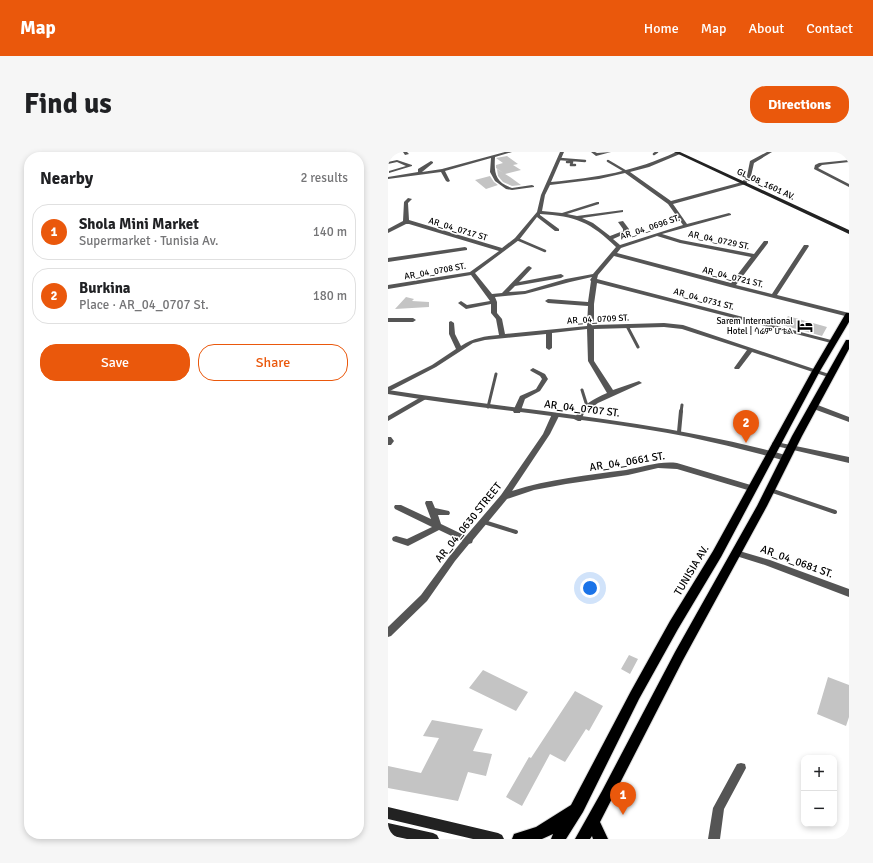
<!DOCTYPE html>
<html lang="en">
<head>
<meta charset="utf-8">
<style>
  :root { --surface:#fff; --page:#f6f6f6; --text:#202124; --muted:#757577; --line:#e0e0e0; --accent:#ea580c }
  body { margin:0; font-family:Signika,"Noto Sans Ethiopic",sans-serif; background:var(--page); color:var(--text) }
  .controls { position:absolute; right:12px; bottom:12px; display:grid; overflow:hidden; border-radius:8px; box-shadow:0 2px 6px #0003 }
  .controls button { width:36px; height:36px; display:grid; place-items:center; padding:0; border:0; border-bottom:1px solid var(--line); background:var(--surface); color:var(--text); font:20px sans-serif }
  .you { position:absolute; left:202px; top:436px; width:14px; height:14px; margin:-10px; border:3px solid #fff; border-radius:50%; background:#1a73e8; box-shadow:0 0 0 6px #1a73e833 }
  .badge { display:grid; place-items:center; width:26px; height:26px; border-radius:50%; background:var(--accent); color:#fff; font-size:13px; font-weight:700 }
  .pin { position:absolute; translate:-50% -33px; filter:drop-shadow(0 1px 2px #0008) }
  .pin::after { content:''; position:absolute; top:21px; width:14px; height:12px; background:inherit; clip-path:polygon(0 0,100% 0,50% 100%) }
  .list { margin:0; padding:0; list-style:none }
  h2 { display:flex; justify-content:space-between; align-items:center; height:52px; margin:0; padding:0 16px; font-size:17px }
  h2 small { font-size:13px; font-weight:400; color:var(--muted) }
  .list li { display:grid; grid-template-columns:26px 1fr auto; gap:12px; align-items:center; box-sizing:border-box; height:56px; margin:0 8px 8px; padding:0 8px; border:1px solid var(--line); border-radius:16px }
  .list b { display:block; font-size:15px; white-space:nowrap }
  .list p { margin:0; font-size:13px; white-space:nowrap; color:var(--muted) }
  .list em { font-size:13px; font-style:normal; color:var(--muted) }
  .actions { display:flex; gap:8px; padding:12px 16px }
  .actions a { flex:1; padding:9px 0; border:1px solid var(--accent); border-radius:16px; text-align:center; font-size:14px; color:var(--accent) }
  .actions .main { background:var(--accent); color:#fff }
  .map { position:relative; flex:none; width:461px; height:687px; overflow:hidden; border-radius:16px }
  header { display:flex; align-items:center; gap:24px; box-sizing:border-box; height:56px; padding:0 20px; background:var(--accent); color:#fff }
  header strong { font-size:19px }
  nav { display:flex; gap:22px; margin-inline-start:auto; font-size:14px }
  .intro { display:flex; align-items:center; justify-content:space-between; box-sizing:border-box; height:96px; padding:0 24px }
  h1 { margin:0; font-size:28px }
  .button { padding:10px 18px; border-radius:16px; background:var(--accent); color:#fff; font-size:14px; font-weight:700 }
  main { display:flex; gap:24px; padding:0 24px }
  aside { flex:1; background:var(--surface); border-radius:16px; box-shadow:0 2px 6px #0003 }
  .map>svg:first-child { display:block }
</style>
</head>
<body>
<header>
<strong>Map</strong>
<nav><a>Home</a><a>Map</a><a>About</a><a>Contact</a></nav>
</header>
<div class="intro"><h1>Find us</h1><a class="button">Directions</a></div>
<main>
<aside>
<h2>Nearby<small>2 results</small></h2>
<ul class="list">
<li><span class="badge">1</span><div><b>Shola Mini Market</b><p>Supermarket · Tunisia Av.</p></div><em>140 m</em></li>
<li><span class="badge">2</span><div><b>Burkina</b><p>Place · AR_04_0707 St.</p></div><em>180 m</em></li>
</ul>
<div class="actions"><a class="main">Save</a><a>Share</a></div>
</aside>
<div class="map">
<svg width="461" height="687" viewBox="0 0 461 687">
  <rect width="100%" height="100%" fill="#fff"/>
  <path fill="#c4c4c4" d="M119,4L130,12L125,13L133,18L117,22L108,16V13L115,11L108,6Z
    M109,17L122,25L133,33L124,34L115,30L110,24Z
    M102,24L106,30L110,33L98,37L87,28Z
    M18,145L26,147L24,149L41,150V155L7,157Z
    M400,164L439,175L434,184L394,173Z
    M241,503L250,507L242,522L233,517Z
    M95,518L140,540L128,559L81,536Z
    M440,525L461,533V565L458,574L429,562Z
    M187,539L215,554L201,579L198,577L177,610L162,602L134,654L118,645L141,605L143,606Z
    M44,568L95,577L85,599L104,602L98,624L80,620L70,649L0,636V614L33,621L51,586L35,584Z"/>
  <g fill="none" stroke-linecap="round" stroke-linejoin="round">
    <defs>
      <path id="primary" d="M458,161H461V170L432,219L333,405L290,477L251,547L195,660L178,687H163L165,682L154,687H124L126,682L148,675L183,653L243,539L282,469L325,399L424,219Z
        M458,188H461V197L414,284L379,354L295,508L212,670L220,687H205L204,684L202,687H187L214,639L287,500L369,354L404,284Z"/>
    </defs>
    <use href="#primary" stroke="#dbdbdb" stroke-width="2"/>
    <path stroke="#555" stroke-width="2.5" d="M266,2L269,0
      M0,6L2,5
      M172,7L197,9
      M220,9L237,19
      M179,10H184L183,13H187
      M129,87L157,99"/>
    <path stroke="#555" stroke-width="3" d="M239,174L250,195
      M194,238L199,254
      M100,255L108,222
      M293,260L294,253"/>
    <path stroke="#555" stroke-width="4" d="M291,280L293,259
      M382,338L447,360
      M96,370L128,380"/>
    <path fill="#555" fill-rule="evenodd" d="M15,0H19L21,2L17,3Z
      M117,0H124L107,5C106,21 107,30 124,36L144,33L146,34V35L124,38L118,37L107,29L102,20L103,6L57,19L62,29L60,30L58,29L53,20L0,27V25L30,20V17L43,9L45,10V11L34,20L54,17Z
      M172,0H176L163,30C208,26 248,19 288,0H292V2L261,15L242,20L283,49L354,30L359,24L362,9L379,0H384L366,11L363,24L358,32L285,52L299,72L341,61L343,62V63L274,82L293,88L366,102L376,89H380V91L348,133L384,142L416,93H420L421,94L389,143L461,161V165L342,135L226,104L210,123L209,127L447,189V191H443L209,131L206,152V173L276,171L295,173L444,223V225H440L364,200L351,217H347L346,216L359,198L294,177L276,175L206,177V209L225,238L251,229L254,231L210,251L196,261L193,269H190L186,267C194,253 205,247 219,241L200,209L199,177L164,181V196L161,198L158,196V182L97,188L85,191L48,215L0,240V235L44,213L68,197L61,182V170L63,169L66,171L67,182L73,194C85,186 97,184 111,183L108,167L103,161V152L78,157L70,151L73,149L79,153L102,149L83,123L0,137V133L82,120L111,99L21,72H18L0,81V77L15,69L16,50L20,46L24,47L20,51L21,68L114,96L127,86L149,60L153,43ZM237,21L280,52L295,73L232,93L225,87L241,80V77L235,69L230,70L235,77V79L222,84L205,71L194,66L235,60V58L189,64L179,62L211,52V50H209L174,61L154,59L157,43L162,33L211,27ZM152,62C188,64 202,70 228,95L205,122L178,127L137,139L121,140L127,134L173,126L176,124L173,122L131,130L144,116L141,114L139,115L114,141L104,142L87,121L131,88L149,65L167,79H171V77L152,63ZM269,84L292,91L363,105L343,131L229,101L233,96ZM204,125L202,128L203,129L200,150L160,147L157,149L160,151L200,154L199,174L117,182L114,167L109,161V150L107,145L137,142L182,130Z
      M203,0H207L209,1L223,0L208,4Z
      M9,8L24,13V14L1,21V19L18,14L9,10L0,12V10Z
      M461,8V10L434,13L430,16L461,32V35L426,17L427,13L431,11Z
      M77,95L79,96V98L0,110V106Z
      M0,166H25L28,168L25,170H0Z
      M145,216L157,222L160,227L152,239L137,247L132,261H126L125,259L132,244L148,237L154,227L152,224L143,219L142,218Z
      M33,245H37L38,247L0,269V264Z
      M423,252H427L461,265V270L423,256L421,254Z
      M164,262H167L171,264L162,282L124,339C161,327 200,323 238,318C255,315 271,309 289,311L366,334L367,336L363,339L289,317L270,316L240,323L178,332L146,338L119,347L85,388L84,391L81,392L67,409L39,449L3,484L0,485V475L33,443L61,405L74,389L51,378L20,394L5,389L4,387L5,385L8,384L19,387L44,375L7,357L6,355L7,353H13L43,367L37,351L38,349H44L47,356L61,359L62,361L61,363H50L53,372L78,384L113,343L155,282Z
      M0,285H3L6,289L3,293H0Z
      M385,290H388L461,305V311L388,294H385L384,292Z
      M348,398L382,408L461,437V445L377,413L345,403L344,401L345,399Z
      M353,611L357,612L358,616L336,657L332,687H320L325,656L349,612Z"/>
    <path fill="#555" fill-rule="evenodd" d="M0,238C134,259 270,267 401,304L402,306L398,309C366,300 333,292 301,285C201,266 100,258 0,242Z"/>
    <path fill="#222" fill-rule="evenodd" d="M286,0H292L461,78V82Z
      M0,655L110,681L114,683L116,687H85L0,667Z
      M0,671L45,681L49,683L51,687H19L0,683Z"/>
    <use href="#primary" fill="#000" fill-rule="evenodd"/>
  </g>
  <defs>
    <symbol id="hotel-bare" viewBox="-9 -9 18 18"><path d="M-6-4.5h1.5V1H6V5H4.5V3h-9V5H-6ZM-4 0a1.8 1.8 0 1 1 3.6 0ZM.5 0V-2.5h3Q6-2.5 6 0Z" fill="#000" stroke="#fff" stroke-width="2.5" paint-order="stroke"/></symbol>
  </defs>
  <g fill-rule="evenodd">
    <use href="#hotel-bare" x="406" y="163" width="22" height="22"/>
  </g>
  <g text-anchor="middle" stroke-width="3" stroke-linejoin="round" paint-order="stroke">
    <g font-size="9" fill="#000" stroke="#fff">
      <text transform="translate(378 32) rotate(25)" y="3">GL_08_1601 AV.</text>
      <text transform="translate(262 75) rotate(-18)" y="3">AR_04_0696 ST.</text>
      <text transform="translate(70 77) rotate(17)" y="3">AR_04_0717 ST</text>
      <text transform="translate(331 88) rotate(12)" y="3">AR_04_0729 ST.</text>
      <text transform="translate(47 119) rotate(-10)" y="3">AR_04_0708 ST.</text>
      <text transform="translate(345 125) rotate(14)" y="3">AR_04_0721 ST.</text>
      <text transform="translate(316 147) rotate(15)" y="3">AR_04_0731 ST.</text>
      <text transform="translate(210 167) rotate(-3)" y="3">AR_04_0709 ST.</text>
    </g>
    <g font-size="9" fill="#000" stroke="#fff" text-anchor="end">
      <text x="405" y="172">Sarem International<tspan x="405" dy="10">Hotel | ሳሬም ሆቴል</tspan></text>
    </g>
    <g font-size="11" fill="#000" stroke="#fff">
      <text transform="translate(194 256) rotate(7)" y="4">AR_04_0707 ST.</text>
      <text transform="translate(239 309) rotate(-9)" y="4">AR_04_0661 ST.</text>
      <text transform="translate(80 370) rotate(-51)" y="4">AR_04_0630 STREET</text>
      <text transform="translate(409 409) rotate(20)" y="4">AR_04_0681 ST.</text>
      <text transform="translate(303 418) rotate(-59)" y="4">TUNISIA AV.</text>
    </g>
  </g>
</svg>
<div class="controls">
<button>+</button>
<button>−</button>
</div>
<div class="you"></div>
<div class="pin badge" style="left:235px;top:663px">1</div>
<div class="pin badge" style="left:358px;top:291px">2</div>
</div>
</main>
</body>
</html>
